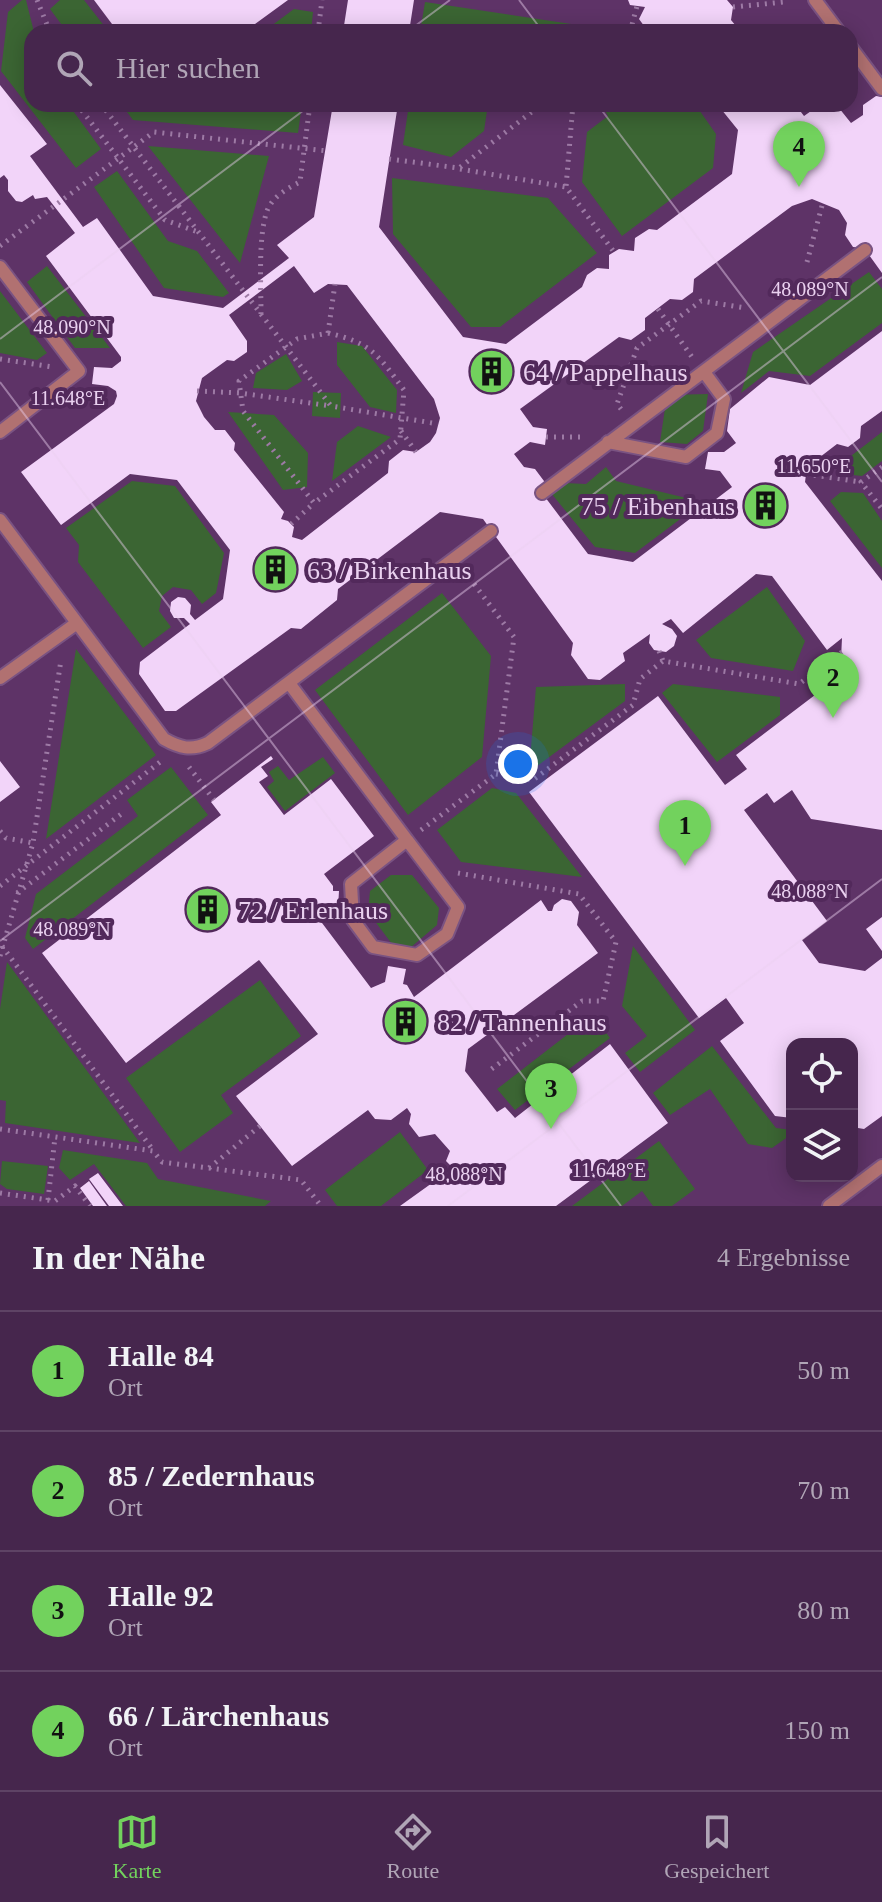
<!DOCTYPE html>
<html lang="de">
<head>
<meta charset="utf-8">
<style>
  :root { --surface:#46264d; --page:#503257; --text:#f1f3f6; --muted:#b0a5b6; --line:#5e4365; --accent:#72d25d }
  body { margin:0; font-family:Georgia,serif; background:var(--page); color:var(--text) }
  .controls { position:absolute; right:24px; bottom:24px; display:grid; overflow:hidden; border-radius:16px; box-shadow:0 4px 20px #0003 }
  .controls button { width:72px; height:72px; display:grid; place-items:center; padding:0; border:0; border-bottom:2px solid var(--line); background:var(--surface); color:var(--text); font:40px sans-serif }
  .you { position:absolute; left:518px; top:764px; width:28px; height:28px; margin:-20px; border:6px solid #fff; border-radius:50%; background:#1a73e8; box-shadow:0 0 0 12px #1a73e833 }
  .badge { display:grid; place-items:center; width:52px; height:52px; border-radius:50%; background:var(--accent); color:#111; font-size:26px; font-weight:700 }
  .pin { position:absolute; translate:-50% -66px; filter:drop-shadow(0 2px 4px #0008) }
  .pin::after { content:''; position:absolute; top:42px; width:28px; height:24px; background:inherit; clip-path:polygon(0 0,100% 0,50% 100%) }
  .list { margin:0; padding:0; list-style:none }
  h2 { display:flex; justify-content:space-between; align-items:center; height:104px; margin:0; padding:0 32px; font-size:34px }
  h2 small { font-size:26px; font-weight:400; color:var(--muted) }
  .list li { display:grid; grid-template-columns:52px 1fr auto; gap:24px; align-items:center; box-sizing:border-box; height:120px; padding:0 32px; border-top:2px solid var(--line) }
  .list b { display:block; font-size:30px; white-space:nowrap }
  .list p { margin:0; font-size:26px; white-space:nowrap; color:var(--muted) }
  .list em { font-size:26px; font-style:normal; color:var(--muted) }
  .icon { flex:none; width:44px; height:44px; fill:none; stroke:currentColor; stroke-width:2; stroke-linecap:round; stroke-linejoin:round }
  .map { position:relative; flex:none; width:882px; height:1206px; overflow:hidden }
  .search { position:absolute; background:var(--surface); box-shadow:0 4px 20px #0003; left:24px; right:24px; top:24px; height:88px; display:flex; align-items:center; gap:20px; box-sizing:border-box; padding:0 28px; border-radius:24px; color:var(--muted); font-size:30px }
  .sheet { height:584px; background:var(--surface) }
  nav { display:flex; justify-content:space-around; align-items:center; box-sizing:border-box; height:112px; border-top:2px solid var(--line); background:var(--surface); font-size:22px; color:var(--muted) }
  nav a { display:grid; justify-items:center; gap:4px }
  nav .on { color:var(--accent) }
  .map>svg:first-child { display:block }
</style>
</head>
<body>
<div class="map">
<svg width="882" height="1206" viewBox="0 0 882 1206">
  <rect width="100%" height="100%" fill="#5e3367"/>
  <path fill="#3b6533" d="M22,0H26L34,32L32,104H68L101,149L76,168L1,71L8,12Z
    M60,0H84L109,32H67L50,9Z
    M425,2L611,30L608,32H420Z
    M294,9L313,12L311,32H263Z
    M121,104H302L298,133L133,120Z
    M409,104H488L484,131L451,157L403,145Z
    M601,104H695L716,134L713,168L622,236L582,182L587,132L608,116Z
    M148,146L269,156L240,263Z
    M117,171L168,241L197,251L229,293L223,297L164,288L94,187Z
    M392,178L548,198L597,253L500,327H471L393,234Z
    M47,266L110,348H75L27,282Z
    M869,272L882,289V323L810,376L769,371L741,393L753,352Z
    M0,291L47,353L37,360L0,353Z
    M337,342L362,346L397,390L396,413L370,407L337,365Z
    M286,354L302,381L287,390L253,388L256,373Z
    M313,392L341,393L340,418L312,416Z
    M708,394L703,431L687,444L660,442L667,395Z
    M228,412L274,415L308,453L307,487L283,490Z
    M358,426L391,437L332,481L337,442Z
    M882,432V461L862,476L844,474L847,459Z
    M606,467L616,481L703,502L635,553L595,547L551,493L564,483L586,484Z
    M132,481L175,486L224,553L216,593L202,604L191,590L173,587L162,596L159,611L171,627L143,648L78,562L79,545L66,528Z
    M841,492L863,493L882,521V568L830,501Z
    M767,587L805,641L793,671L711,658L696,640Z
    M442,593L491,656L482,757L408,815L315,690Z
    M76,649L156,755L46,839Z
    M625,684V701L529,772L536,687Z
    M673,684L780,697V715L717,762L662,693Z
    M323,757L335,773L285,811L267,787L274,781L269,772L278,766L289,780Z
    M171,767L208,815L33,949L25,938L36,894L138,816L127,800Z
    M492,788L516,793L582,877L461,862L437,830Z
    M391,875H412L439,908L437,925L410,948L392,944L368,912L370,891Z
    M633,946L695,1030L640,1072L625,1053L647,1036L622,1006Z
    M7,962L140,1143L5,1123L6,1101L0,1100V1009Z
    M260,980L301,1036L221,1095L233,1113L180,1152L126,1078Z
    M599,1023L610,1038L515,1110L497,1089L581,1024Z
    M712,1046L776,1128L792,1130V1134L772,1148L748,1144L710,1089L670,1115L653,1093Z
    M400,1132L428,1170L381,1206H337L325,1190Z
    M659,1141L695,1189L672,1206H653L642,1191L622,1206H572Z
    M63,1150L147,1163L158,1179L271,1201L265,1206H126L94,1164L70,1180L59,1168Z
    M2,1161L48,1166L44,1194L7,1189L0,1184Z"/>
  <path fill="#f2d4f9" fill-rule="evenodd" d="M94,0H288L244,32H118Z
    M348,0H414L409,32H343Z
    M628,0H727L733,7L731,20L741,32H662L647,30L639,19L645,7L630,5Z
    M0,85L47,144L30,156L83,227L97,218L153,296L223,308L289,258L277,245L314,217L333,104H398L379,227L463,337L506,344L582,287L587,275L597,268L609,269V255L619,249L634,251L635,238L649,229L657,230L732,174L738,130L717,104H795L804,116L821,104H839V108L851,123L863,115V105L876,96L882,97V273L864,248L853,247L845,235L847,223L839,210L812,199L792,206L694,279L693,292L682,300L670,299L645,318V330L631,340L619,337L520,409L533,427L547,429L545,445L530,442L514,454L524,467L535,469L544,481L542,493L588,554L633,562L732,487L720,471L705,469L708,452H724L736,443L727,431L730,409L769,377L810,385L882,331V411L861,426L860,438L848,447L837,444L807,467L805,482L882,581V830L811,819L792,790L774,803L767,793L744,810L827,921L802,940L819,963L865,971L882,958V1116L864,1129L852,1127V1044H792V1118L775,1116L720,1041L744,1023L726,998L699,1018L529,792L658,696L725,785L747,769L736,755L836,679L847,681L850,670L841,659L842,638L827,650L772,576L756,574L683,633L671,619L662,624L672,629L677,636L674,646L666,652L654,650L649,643L650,634L623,653L625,661L600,680L588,679L571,655L573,643L483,519L440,512L338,589L337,600L301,629L291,628L176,711H165L139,674L140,662L190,624L184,618H174L170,611L171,602L178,597L185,598L191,605L190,614L195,620L223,599L230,550L177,480L130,474L61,525L21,472L114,404L117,396L116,391L108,386L92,384L94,367L112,368L121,361V357L46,256L75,233L47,197L35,199L33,195L22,202L16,201L8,191V180L4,175L0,178ZM294,266L314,293L328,284L347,285L434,399L440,418L436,433L430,442L416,452L403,450L389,461L388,473L302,540L292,537L294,527L288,521L281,519L284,512L234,450L235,443L225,430H215L204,417L196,401L202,378L227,360L234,361L247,352V341L229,315Z
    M271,756L273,759L261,767L268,776L259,782L284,815L331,779L374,836L324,874L333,886V891H339L338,908H318L313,911L371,988L385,982L388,966L406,969L403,984L407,985L414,997L541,900L548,911H552L554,905L562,899L571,901L579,912L577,925L598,953L468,1049L465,1071L497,1112L505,1107L515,1118L610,1044L668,1123L556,1206H400L453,1168L446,1161L450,1151L435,1134L419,1137L409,1124L411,1114L407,1108L391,1120L375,1119L368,1110L292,1166L236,1096L318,1034L259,960L126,1063L42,953L221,815L211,802Z
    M0,761L20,787L0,802Z
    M882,917V951L866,929Z
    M98,1173L123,1206H109L89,1179Z
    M89,1181L107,1206H93L80,1188Z"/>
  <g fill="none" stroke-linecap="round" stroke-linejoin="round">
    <defs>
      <path id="service" d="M815,0L839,32
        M850,46L882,89
        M0,267L79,371L0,432
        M608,442L686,457L717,433L724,399L704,372
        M542,493L865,250
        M0,520L164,739C180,748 191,751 208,743L491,531
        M0,678L77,623
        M289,683L407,840L351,884L353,920L373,947L417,955L447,934L458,907L407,840
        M829,1206L882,1166"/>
    </defs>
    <use href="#service" stroke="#7a5382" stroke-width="16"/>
    <path stroke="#9d7aa5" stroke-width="5" stroke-dasharray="2 6" stroke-linecap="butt" d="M37,0L50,32
      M733,7L784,2
      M318,32L322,0
      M630,32L637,6
      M77,104L165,220L198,232
      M101,104L331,406L438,424
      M573,104L566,187L614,252
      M389,159L459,168L542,104
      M460,169L566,187
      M0,246L154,132L327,151
      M807,262L823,202
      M658,309L692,357
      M261,314C261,286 258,236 267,211C272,197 288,188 300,182L310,104
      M328,333C372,343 378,355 404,390L400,439L314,503L243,411L239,381L297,339Z
      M328,333L335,284
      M0,359L53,367
      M197,391L240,393L331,406
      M621,409L617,404L637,348L701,301L746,308
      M401,431L416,452
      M546,437H584
      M882,467L861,482L882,509
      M806,474L861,482
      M291,524L314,503
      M659,651L663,661
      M189,767L214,800
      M496,774L533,780L633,705L640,679L663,661L799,684L842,652
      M421,830L496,774L514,637L465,572
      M0,831L6,838L33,843
      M458,873L579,894L616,942L603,1001H582L489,1071
      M0,886L164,759
      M17,893L124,812
      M2,946L153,1150
      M0,956L33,843L61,660
      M0,1129L153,1151L162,1162L301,1180L321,1206
      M209,1168L260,1126
      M0,1193L55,1201L75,1186L90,1206
      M48,1200L55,1137"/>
    <use href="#service" stroke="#b17171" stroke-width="12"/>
  </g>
  <path fill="none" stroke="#ead1f0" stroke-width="2" stroke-opacity="0.45" d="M519,0L543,32M407,32L450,0M597,104L882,482M0,339L312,104M0,382L621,1206M0,941L882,277M448,1206L882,879"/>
  <defs>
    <symbol id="building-disc" viewBox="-11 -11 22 22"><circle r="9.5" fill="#72d25d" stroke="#52295b"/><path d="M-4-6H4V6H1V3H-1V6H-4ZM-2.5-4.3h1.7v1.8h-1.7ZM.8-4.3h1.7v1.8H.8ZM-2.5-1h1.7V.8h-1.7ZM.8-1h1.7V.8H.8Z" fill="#111"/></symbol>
  </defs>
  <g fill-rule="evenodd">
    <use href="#building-disc" x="466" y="346" width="51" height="51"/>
    <use href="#building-disc" x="740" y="480" width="51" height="51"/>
    <use href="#building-disc" x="250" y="544" width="51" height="51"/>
    <use href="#building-disc" x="182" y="884" width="51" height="51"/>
    <use href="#building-disc" x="380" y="996" width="51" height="51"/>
  </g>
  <g text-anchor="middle" stroke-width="8" stroke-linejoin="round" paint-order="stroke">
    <g font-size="26" fill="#ead1f0" stroke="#52295b" text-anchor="start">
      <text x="523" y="381">64 / Pappelhaus</text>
      <text x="735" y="515" text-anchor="end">75 / Eibenhaus</text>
      <text x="307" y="579">63 / Birkenhaus</text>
      <text x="238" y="919">72 / Erlenhaus</text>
      <text x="437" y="1031">82 / Tannenhaus</text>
    </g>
  </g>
  <g font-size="20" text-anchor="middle" fill="#ead1f0" stroke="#52295b" stroke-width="8" stroke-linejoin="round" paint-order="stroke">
    <text x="810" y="296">48.089°N</text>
    <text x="72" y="334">48.090°N</text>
    <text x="68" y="405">11.648°E</text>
    <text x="814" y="473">11.650°E</text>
    <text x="810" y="898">48.088°N</text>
    <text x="72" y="936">48.089°N</text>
    <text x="609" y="1177">11.648°E</text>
    <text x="464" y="1181">48.088°N</text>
  </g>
</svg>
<div class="controls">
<button><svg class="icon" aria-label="locate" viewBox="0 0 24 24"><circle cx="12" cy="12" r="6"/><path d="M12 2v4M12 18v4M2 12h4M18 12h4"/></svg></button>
<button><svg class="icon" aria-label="layers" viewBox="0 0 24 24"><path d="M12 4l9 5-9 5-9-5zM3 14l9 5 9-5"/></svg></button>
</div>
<div class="you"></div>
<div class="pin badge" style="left:685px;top:866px">1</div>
<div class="pin badge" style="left:833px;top:718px">2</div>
<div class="pin badge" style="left:551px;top:1129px">3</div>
<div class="pin badge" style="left:799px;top:187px">4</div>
<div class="search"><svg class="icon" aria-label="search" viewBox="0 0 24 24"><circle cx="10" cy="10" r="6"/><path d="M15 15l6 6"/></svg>Hier suchen</div>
</div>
<section class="sheet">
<h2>In der Nähe<small>4 Ergebnisse</small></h2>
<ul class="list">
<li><span class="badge">1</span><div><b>Halle 84</b><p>Ort</p></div><em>50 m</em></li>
<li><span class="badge">2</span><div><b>85 / Zedernhaus</b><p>Ort</p></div><em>70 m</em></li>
<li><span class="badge">3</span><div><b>Halle 92</b><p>Ort</p></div><em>80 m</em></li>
<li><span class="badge">4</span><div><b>66 / Lärchenhaus</b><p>Ort</p></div><em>150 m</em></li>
</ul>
</section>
<nav>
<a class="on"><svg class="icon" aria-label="map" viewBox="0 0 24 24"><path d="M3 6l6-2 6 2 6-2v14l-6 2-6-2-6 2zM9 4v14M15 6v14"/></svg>Karte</a>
<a><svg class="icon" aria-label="directions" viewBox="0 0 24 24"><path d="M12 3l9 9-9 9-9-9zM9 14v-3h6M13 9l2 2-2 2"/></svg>Route</a>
<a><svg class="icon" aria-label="saved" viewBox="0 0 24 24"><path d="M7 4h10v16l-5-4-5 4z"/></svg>Gespeichert</a>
</nav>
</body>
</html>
